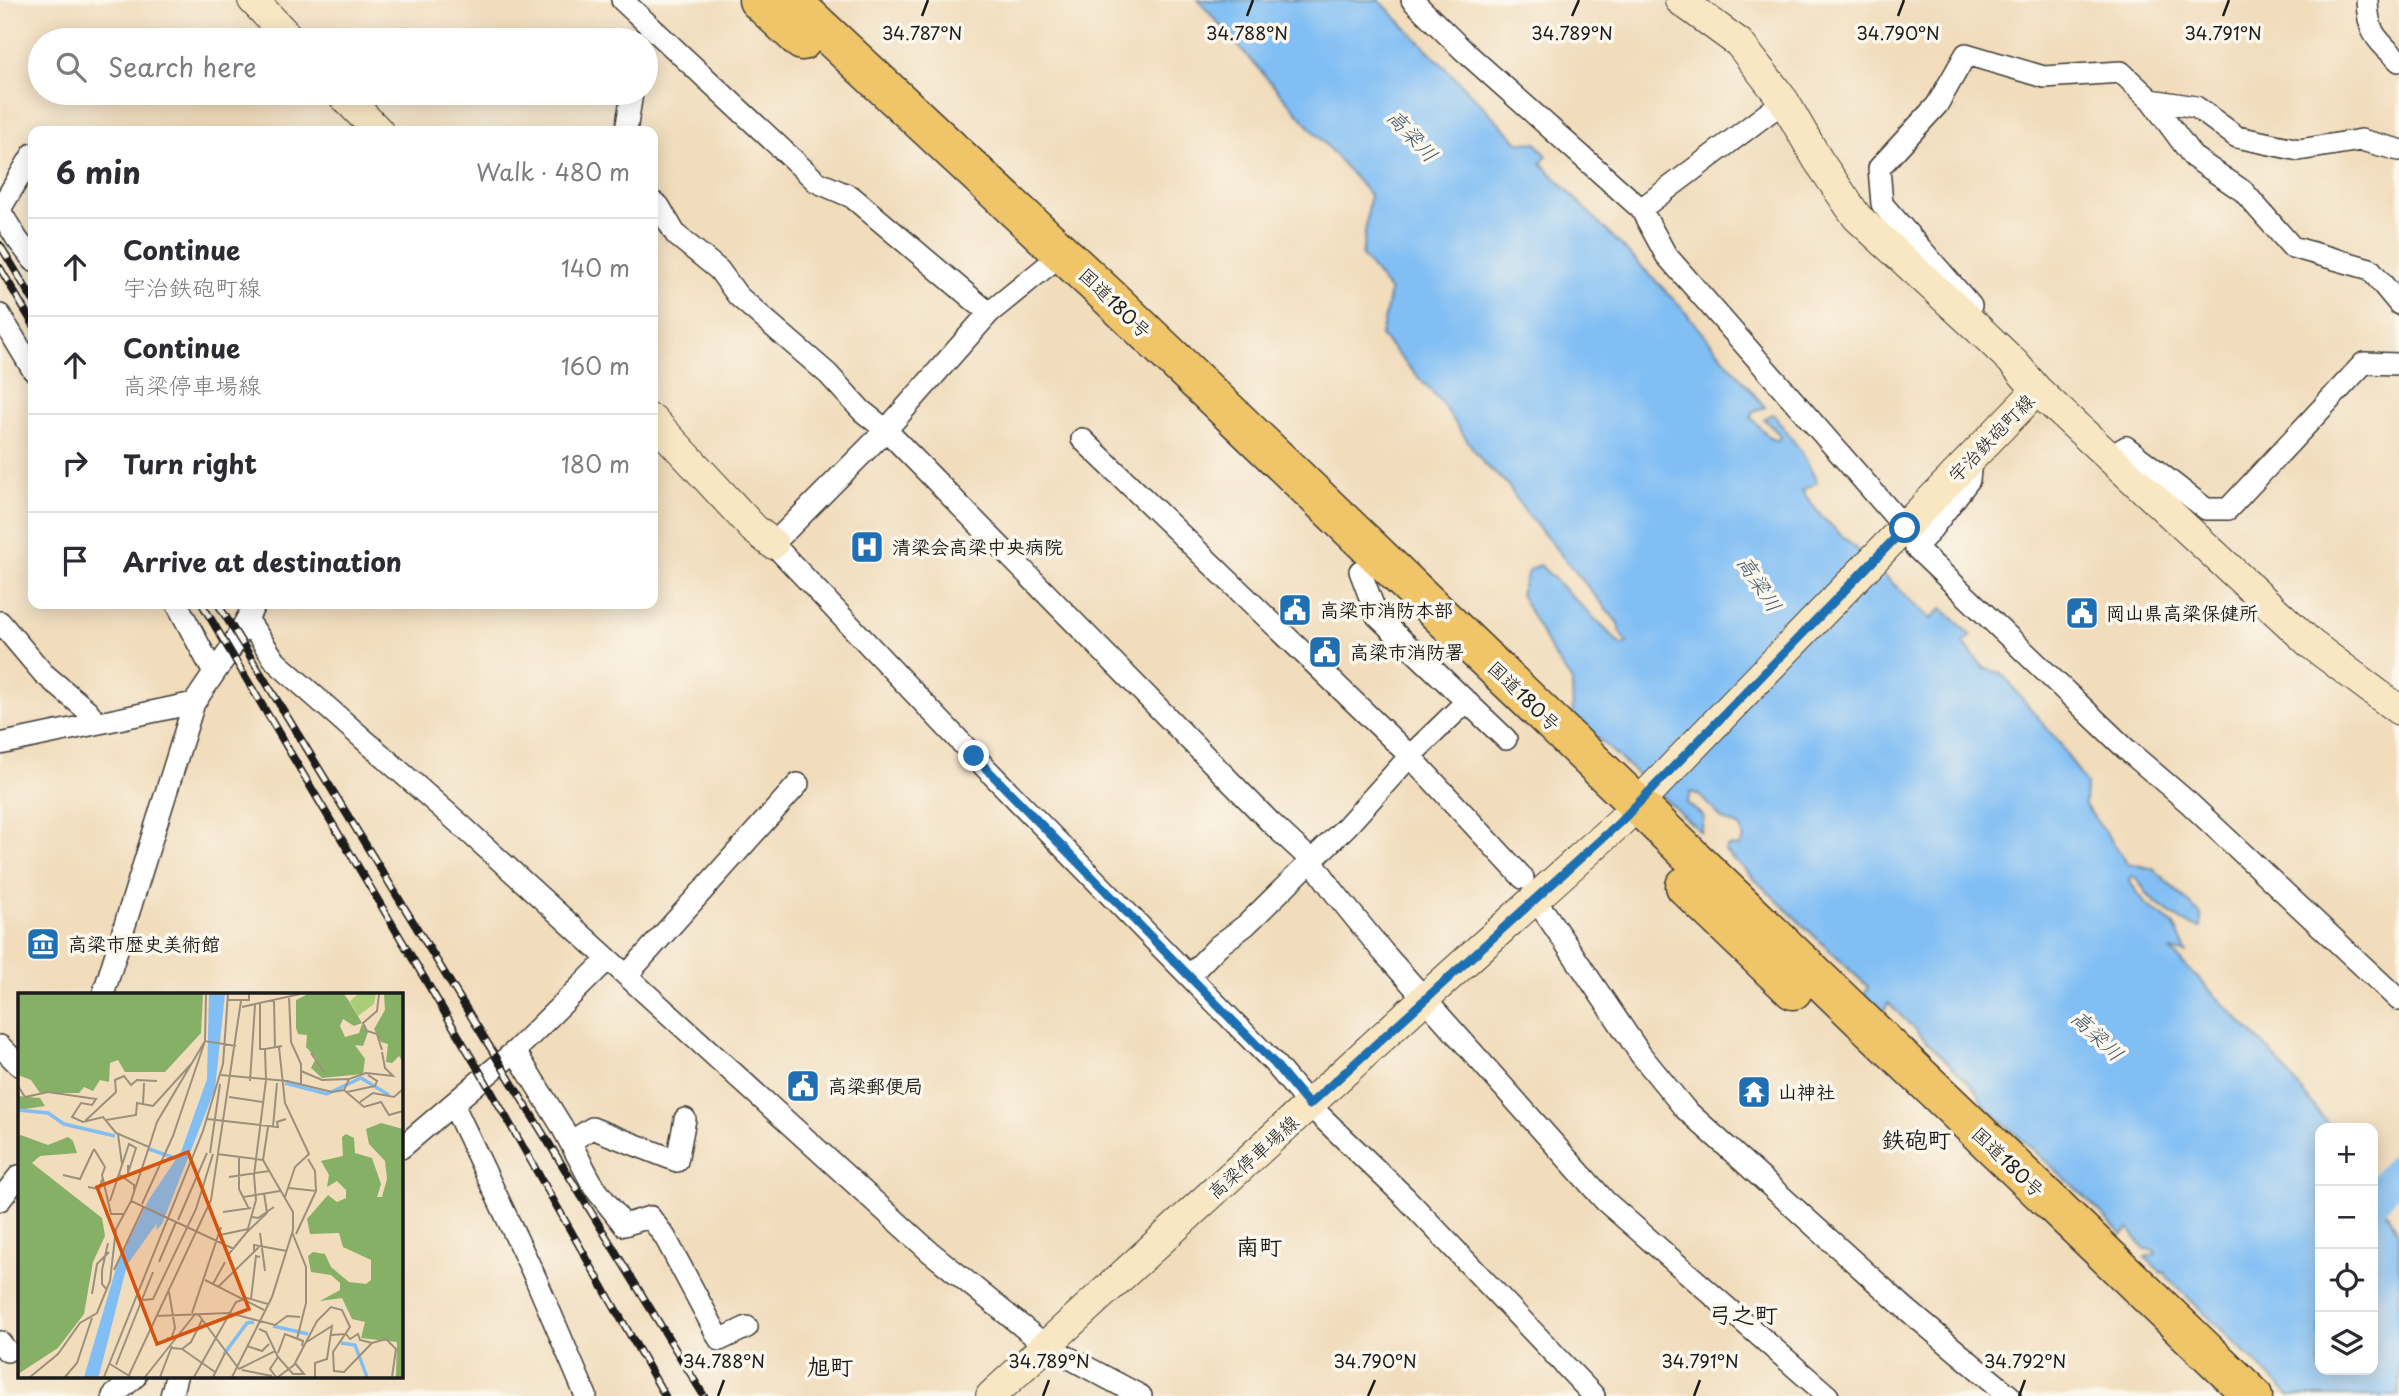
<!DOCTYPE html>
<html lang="en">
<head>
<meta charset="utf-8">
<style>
  :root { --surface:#fff; --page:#f2f2f3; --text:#2b2b33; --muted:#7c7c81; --line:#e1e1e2 }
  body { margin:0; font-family:"Playpen Sans","Klee One",sans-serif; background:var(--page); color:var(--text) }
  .controls { position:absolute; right:21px; bottom:21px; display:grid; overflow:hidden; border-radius:14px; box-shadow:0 4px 18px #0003 }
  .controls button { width:63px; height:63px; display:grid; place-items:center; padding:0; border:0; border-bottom:2px solid var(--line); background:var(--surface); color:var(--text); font:35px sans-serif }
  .stop { position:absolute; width:21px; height:21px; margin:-16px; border:5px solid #1f6fb2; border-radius:50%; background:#fff }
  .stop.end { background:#1f6fb2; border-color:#fff; box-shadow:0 2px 7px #0008 }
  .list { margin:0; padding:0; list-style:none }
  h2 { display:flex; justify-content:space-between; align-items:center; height:91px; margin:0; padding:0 28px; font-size:30px }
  h2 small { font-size:23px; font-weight:400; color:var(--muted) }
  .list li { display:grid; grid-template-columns:46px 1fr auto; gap:21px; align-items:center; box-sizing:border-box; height:98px; padding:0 28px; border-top:2px solid var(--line) }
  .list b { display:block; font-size:26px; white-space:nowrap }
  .list p { margin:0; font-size:23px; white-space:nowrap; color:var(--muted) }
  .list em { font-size:23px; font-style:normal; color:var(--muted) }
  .icon { flex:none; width:38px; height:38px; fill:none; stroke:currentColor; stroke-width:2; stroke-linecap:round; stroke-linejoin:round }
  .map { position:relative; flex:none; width:2399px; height:1396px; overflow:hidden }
  .search { position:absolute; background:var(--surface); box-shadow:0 4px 18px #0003; left:28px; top:28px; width:630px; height:77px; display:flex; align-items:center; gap:18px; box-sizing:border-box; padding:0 24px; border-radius:38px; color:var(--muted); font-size:26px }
  .panel { position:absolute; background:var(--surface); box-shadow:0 4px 18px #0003; left:28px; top:126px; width:630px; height:483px; border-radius:14px }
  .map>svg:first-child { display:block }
</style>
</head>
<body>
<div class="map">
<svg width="2399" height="1396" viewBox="0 0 2399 1396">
  <rect width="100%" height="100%" fill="#fbf7ec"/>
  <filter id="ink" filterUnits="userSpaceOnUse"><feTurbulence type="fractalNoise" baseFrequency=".0143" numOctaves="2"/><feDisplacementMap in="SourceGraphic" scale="14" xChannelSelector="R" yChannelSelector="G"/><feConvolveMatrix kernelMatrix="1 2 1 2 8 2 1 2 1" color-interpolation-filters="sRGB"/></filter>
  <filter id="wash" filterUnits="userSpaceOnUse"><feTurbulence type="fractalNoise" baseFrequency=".00686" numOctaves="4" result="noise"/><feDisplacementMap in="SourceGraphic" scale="28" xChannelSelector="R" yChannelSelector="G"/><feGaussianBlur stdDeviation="1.57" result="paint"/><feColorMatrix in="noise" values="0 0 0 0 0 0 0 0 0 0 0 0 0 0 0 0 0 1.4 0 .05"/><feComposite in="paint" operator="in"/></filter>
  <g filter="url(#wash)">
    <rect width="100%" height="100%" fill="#f1dcbb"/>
    <path fill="#80bef4" stroke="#4e6d88" stroke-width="2" d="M1198,0H1379L1518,142L1536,143L1547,156L1541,163L1681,307L1765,407L1753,411L1751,418L1771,439L1778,441L1780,435L1764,419L1773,414L1801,451L1817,482L1802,491L1822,517L1931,619L1942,608L1971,636L1963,643L1985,669L2001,673L2061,745L2086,784L2085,805L2128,863L2154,869L2201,915V928C2186,926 2160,908 2149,896C2143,889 2140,879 2131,876L2129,881L2147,905L2174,925L2187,953L2171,951L2270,1051L2331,1128H2320V1370H2373V1193L2389,1216L2399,1235V1396H2290L2168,1278L2165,1272L2162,1273L2145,1257L2156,1254L2154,1250L2144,1249L2129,1229L2122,1235L2084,1196L1981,1102L1978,1092L1888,1003L1883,1013L1864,995L1868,987L1725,851L1728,846L1738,847L1744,839L1741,827L1723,820L1699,795L1691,792L1687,803L1704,817L1701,832L1573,716L1572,681L1552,653L1520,594L1529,570L1540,565L1622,646L1627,642L1621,634L1618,623L1523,509L1507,484L1484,464L1439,400L1381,336L1390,291L1362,256L1370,195Z"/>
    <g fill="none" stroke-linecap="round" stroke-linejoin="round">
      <path stroke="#80bef4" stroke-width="33" d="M2373,1200L2399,1170"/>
    </g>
  </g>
  <g filter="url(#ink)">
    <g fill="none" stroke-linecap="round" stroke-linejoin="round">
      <defs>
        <path id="street" d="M622,0L817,182L852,197L989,313
          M1412,0L1463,50L1641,209L1666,255L1905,528
          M2367,0C2368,34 2376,38 2399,61
          M2151,100L2196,107L2237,137L2299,150L2361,140L2399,150
          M626,131L632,93
          M653,202L659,206L676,235L719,270L738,296L828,374L862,411L886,430L1270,822L1312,861L1335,893L1383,952L1605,1201L1828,1396
          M0,209L33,154
          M1641,209L1784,101
          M0,211L17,239L33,260
          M1063,253L989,313L886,430L773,544L974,756L1274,1063L1309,1105L1406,1198L1594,1396
          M1971,306L1882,204L1879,168L1937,105L1966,54L2044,77L2121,72L2151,100L2193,157L2243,191L2292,247L2370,269L2399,304
          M0,315L33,370
          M1082,439L1410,756L1523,878
          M2109,457L2126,447L2206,509H2228L2364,363L2399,364
          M1971,461L1969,480L1928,534L1915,547L2127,750L2189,803L2399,1000
          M1360,571L1377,616L1506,739
          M177,604L214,673
          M247,619L276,662L461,825L929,1251L1045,1345L1141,1396
          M0,622L43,673L88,711L96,723
          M0,744L194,703
          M1545,913L1641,1055L1685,1109L1905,1308L2010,1396
          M627,975L798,784
          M1189,976L1218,946L1246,925L1347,826L1410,756L1467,701
          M103,995L194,703L230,650L255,604
          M0,1046L19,1065
          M515,1051L561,1125L594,1187L624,1225L650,1217L665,1237L720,1340L747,1327
          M453,1104L535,1277L586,1396
          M570,1142L592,1128L677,1161L685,1119
          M401,1148L515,1051L608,959
          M0,1200L19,1176
          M0,1342L7,1351
          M113,1396L135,1377
          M171,1396L176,1377"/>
        <path id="secondary" d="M253,0L291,40
          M1680,0L1739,43L1784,101L1818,160L1857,217L1984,334L2014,363L2037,390L2311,644L2399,710
          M341,93L378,131
          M653,420L754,529L773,544
          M991,1396L1424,999L1620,822L2037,390"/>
        <path id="highway" d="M758,0L802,41
          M791,0L1107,295L2253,1396
          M1685,886L1793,990"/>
      </defs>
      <use href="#street" stroke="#3c3934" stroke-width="24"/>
      <use href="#secondary" stroke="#3c3934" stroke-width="32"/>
      <use href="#highway" stroke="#3c3934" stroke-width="41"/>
      <use href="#street" stroke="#fff" stroke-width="21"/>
      <use href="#secondary" stroke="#f9e7c3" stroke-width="30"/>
      <use href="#highway" stroke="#f0c469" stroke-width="38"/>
      <defs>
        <path id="rail" d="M0,245L33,300
          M0,268L33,324
          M202,604L483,1077L665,1396
          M218,604L704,1396"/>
      </defs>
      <use href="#rail" stroke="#1c1c1c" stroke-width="8"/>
      <use href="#rail" stroke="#fbf7ec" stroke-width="5" stroke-dasharray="16" stroke-linecap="butt"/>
    </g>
  </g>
  <g fill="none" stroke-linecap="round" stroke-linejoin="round" filter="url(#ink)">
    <path stroke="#1f6fb2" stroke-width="9" d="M974,756L1274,1063L1309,1105L1620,822L1905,528"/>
  </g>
  <path fill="none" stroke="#1c1c1c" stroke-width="2.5" d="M922,16L928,0M1247,16L1253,0M1572,16L1579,0M1898,16L1904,0M2223,16L2229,0M718,1396L724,1380M1043,1396L1049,1380M1368,1396L1375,1380M1694,1396L1700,1380M2019,1396L2025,1380"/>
  <defs>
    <symbol id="hospital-square" viewBox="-11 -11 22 22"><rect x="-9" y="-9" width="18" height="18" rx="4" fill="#1f6fb2" stroke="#fbf7ec"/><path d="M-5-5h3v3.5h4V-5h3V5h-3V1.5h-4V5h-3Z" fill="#fff"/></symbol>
    <symbol id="civic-square" viewBox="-11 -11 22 22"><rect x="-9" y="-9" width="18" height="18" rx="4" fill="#1f6fb2" stroke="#fbf7ec"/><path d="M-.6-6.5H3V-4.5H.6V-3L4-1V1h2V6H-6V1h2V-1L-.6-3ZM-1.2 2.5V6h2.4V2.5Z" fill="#fff"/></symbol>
    <symbol id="museum-square" viewBox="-11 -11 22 22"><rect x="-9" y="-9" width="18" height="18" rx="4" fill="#1f6fb2" stroke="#fbf7ec"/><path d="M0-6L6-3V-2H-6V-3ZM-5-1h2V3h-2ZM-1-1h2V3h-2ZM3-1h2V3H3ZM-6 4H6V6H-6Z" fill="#fff"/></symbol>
    <symbol id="temple-square" viewBox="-11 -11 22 22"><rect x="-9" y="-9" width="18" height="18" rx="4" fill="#1f6fb2" stroke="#fbf7ec"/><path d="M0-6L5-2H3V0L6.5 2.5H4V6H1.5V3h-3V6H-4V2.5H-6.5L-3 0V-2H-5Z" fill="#fff"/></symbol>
  </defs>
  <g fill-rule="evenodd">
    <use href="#hospital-square" x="848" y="528" width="38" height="38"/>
    <use href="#civic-square" x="1276" y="591" width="38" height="38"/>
    <use href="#civic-square" x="2063" y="594" width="38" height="38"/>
    <use href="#civic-square" x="1306" y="633" width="38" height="38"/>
    <use href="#museum-square" x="24" y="925" width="38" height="38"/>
    <use href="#civic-square" x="784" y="1067" width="38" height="38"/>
    <use href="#temple-square" x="1735" y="1073" width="38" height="38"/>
  </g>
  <g text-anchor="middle" stroke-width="7" stroke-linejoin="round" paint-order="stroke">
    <g font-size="19" fill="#1c1c1c" stroke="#fbf7ec">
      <text transform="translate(1115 303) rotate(44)" y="7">国道180号</text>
      <text transform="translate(1991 438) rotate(-46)" y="7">宇治鉄砲町線</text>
      <text transform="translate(1524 696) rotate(44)" y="7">国道180号</text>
      <text transform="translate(1253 1157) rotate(-42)" y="7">高梁停車場線</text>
      <text transform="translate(2008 1162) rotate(44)" y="7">国道180号</text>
    </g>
    <g font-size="19" font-weight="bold" fill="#1c1c1c" stroke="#fbf7ec" text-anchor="start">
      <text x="892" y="554">清梁会高梁中央病院</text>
      <text x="1320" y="617">高梁市消防本部</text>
      <text x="2106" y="620">岡山県高梁保健所</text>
      <text x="1350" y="659">高梁市消防署</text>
      <text x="68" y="951">高梁市歴史美術館</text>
      <text x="828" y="1093">高梁郵便局</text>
      <text x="1778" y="1099">山神社</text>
    </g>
    <g font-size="21" font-style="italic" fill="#3f5568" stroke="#fbf7ec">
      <text transform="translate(1412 136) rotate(47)" y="7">高梁川</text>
      <text transform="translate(1759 584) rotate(57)" y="7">高梁川</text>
      <text transform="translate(2097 1036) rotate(44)" y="7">高梁川</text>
    </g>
    <g font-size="23" font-weight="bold" fill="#1c1c1c" stroke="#fbf7ec">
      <text x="1916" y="1148">鉄砲町</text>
      <text x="1259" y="1255">南町</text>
      <text x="1743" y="1323">弓之町</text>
      <text x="830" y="1375">旭町</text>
    </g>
  </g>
  <g transform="translate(18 993)">
    <rect width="385" height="385" fill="#f1dcbb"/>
    <path d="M340,1H358L356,11L340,23L332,8Z" fill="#aacd76"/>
    <path d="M0,1H185L183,40L147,79H107L100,67L92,70L91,89L82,87L75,98L66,94L61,100H22L13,87L0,82ZM290,1H326L331,8L344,30L336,33L325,26L322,33L327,44L341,40L344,31L350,39L345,53L337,52L347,66L345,81L304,85L293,75L298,65L288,54L289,42L280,41L278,35V7ZM366,1H385V69L381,63L374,70L368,69L370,51L363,49L356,36L367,17ZM0,103L22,105L27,113L0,117ZM363,130L385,136V384H378L379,349L343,345L347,329L334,326L324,305L302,308L322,297V290L313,282L293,279L290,263L295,259L307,261L313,274L331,289L348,291L353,287V267L325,254L321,240L292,241L289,226L310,202L319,209L328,205V197L319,188L309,194L311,182L303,168L325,163L324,144L328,141L336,145L337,160L354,165L363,191L359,204H364L369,186L367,168L351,151L348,136ZM0,141L30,152L50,144L55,148L59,160L22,163L14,170L84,225L87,243L75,269L66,321L40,355L0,381Z" fill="#87b067"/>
    <path d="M191,1H207L197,96L144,231L138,237L139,230L109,272L82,379L80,384H66L99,272L131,206L163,159L189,86Z" fill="#80bef4"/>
    <path fill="none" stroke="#80bef4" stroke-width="3.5" d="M267,90L309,101L343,85L371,102M0,117L30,120L46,131L97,143M131,156L162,167M255,333L290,341M323,350L337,352L349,384M206,361L229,330L236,329"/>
    <path fill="none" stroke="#9c8f7b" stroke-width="2" d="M361,1L359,18L345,30L349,38L359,41L364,57M271,3L273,49L283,71V91M210,7H231V1M256,7L257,55M242,11V56H247M224,14L282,1M261,54L267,110L291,161L277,174L267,204M293,60L306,79M283,78L304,87L331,86M203,82L269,88L314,99L326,97L331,86L348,80L375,83L367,75L364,59M232,88L237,12M0,93L7,104L30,99L78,106L74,112L63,110L54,124L65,129L85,124L98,140L131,154L113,208L216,256M326,97L346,114L363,109L371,122L385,118M329,99L357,93L359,88L350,82M211,104L244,109M342,109L355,100L376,104L385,96M125,112L126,90M189,126L260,134L259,129L268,126M88,127L118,122L119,110L135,113L174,70M67,128L98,99L97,87L106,83L113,92L119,87L139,88M255,134L259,90M100,141L104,171M131,154L139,129L187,48L188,1M76,156L87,174L84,182L93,221H106M192,160L202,91M199,161L245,167M221,164V196L231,216M45,182L62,186L76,156M102,182L116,192V197M211,184L251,178M70,194L81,196L85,184M271,195L298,198L297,178L290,166M225,204L262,198M92,208L111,151L118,155L110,180V172M124,211L155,143L187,48L218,53M205,219L233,215M234,224L240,225L256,214M160,227L189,160M229,239L249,220L246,200M274,239L288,274V310L279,346M242,240L247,278M278,241L298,198M202,242L230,236M236,259V252L269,258M210,262L229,239L238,207L236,182L248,87L247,56L264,53M141,269L158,229M96,277L126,213M187,287L246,317M195,291L207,269M200,294L241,254M89,297L84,291V277L90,250M74,301L79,271L91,259M233,306L238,263L242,264M125,307L135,306L178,216L195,161M174,320L203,234M180,321L221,376M138,323L211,320L257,332L269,323L282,324M241,336L248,339L257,358M313,342L328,341L332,346L340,341L342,347L354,350M149,345L153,346L157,335L151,299M287,350L314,333L309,366L297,370V384M229,353L244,358L251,351M154,355L164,356L173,349L184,327M164,356L197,379M260,360L267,341L285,348L284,353M260,364L275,381H286L277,370M92,371L113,384M98,372L135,279M221,376L257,358L260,364L252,376L258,384M224,377L254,383M111,382L193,207L223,8M12,384L40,361L62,330L79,320L92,288L98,236L113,208M47,384L59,370L74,325M86,384L185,138L205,71L210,1M127,384L178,320M142,384L154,353M176,384L218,309L229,305L250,311M195,384L207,360M214,384L254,304L275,237V219L245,167L250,134M260,384L276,372L299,328L313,314L324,317L332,334L315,359L316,378L326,379L354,350L368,346L378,356L374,384"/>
    <path fill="#d4530e" fill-opacity="0.15" stroke="#d4530e" stroke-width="3.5" d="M170,159L231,316L139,351L79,194Z"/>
    <rect width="385" height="385" fill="none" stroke="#1c1c1c" stroke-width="3.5"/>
  </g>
  <g font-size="18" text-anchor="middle" fill="#1c1c1c" stroke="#fbf7ec" stroke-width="7" stroke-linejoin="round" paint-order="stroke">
    <text x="1247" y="40">34.788°N</text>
    <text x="1572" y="40">34.789°N</text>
    <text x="1898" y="40">34.790°N</text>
    <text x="2223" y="40">34.791°N</text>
    <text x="922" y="40">34.787°N</text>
    <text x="724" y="1368">34.788°N</text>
    <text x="1049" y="1368">34.789°N</text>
    <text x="1375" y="1368">34.790°N</text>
    <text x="1700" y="1368">34.791°N</text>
    <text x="2025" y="1368">34.792°N</text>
  </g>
</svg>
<div class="controls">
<button>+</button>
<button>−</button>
<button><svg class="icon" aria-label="locate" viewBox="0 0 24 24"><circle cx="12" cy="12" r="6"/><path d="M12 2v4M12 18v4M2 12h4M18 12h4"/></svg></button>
<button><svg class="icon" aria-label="layers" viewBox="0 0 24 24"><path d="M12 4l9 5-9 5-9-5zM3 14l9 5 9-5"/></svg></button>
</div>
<div class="stop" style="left:1905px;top:528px"></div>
<div class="stop end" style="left:974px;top:756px"></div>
<div class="search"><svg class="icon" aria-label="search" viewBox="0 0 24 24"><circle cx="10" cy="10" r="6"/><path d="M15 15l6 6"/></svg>Search here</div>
<section class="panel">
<h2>6 min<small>Walk · 480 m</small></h2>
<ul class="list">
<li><svg class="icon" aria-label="ahead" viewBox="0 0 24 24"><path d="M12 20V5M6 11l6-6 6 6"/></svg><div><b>Continue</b><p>宇治鉄砲町線</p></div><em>140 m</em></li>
<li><svg class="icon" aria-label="ahead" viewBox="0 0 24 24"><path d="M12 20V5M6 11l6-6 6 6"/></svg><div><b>Continue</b><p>高梁停車場線</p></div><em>160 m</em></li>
<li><svg class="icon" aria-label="right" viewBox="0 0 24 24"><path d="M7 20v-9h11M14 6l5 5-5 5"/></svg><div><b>Turn right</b></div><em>180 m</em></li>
<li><svg class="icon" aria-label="arrive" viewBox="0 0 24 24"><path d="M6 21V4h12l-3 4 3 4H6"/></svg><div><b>Arrive at destination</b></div></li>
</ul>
</section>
</div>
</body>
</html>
